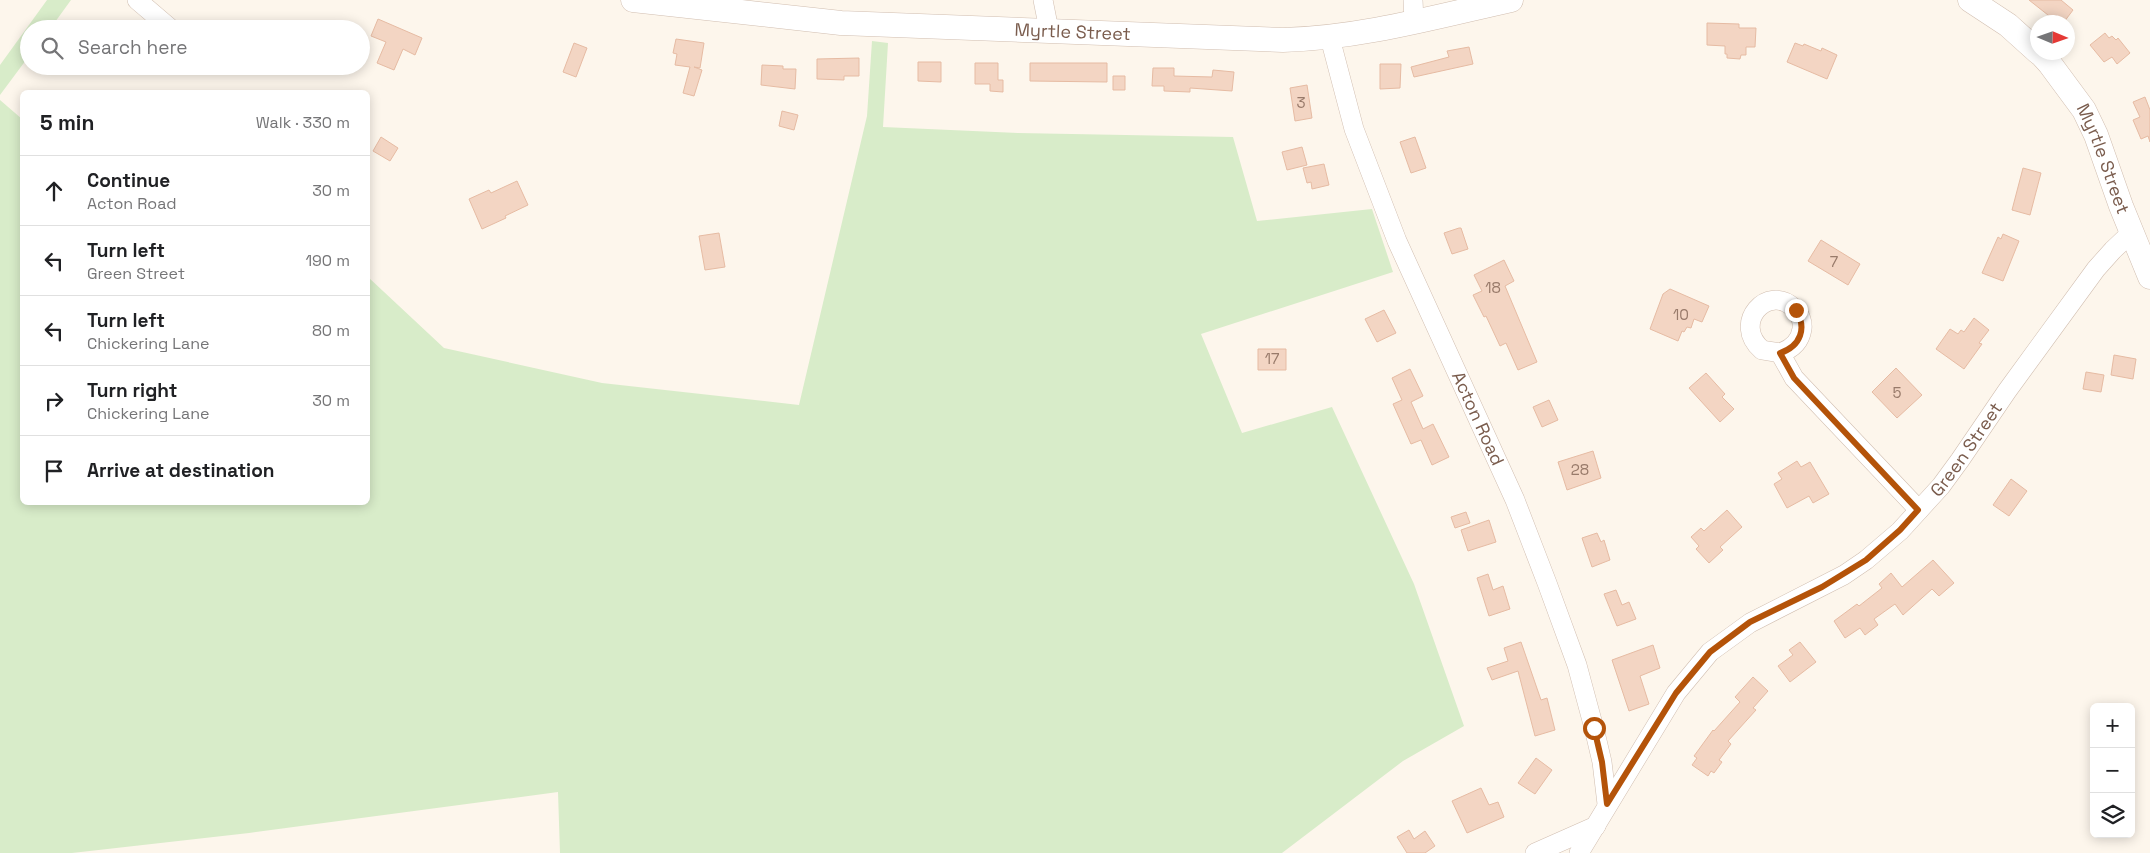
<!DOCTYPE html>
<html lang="en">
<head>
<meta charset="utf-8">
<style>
  :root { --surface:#fff; --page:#f2f2f2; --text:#202124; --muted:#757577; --line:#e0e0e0 }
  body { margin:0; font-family:"Space Grotesk",sans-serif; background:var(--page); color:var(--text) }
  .controls { position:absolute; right:15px; bottom:15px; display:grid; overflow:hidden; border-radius:8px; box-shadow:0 2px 12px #0003 }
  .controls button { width:45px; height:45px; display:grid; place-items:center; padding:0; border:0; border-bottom:1px solid var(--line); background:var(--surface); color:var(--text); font:25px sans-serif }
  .compass { position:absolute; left:2030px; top:15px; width:45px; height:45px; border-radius:50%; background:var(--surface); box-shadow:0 2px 12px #0003; rotate:92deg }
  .stop { position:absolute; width:15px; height:15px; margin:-11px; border:4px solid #b45309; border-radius:50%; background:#fff }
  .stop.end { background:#b45309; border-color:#fff; box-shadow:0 1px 5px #0008 }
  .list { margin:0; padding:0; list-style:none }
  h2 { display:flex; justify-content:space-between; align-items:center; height:65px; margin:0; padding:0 20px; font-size:21px }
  h2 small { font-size:16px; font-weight:400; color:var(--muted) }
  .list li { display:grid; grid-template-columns:32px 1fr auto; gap:15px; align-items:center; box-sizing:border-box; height:70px; padding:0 20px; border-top:1px solid var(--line) }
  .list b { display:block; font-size:19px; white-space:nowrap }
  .list p { margin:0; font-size:16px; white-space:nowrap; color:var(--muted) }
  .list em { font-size:16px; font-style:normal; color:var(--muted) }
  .icon { flex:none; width:28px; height:28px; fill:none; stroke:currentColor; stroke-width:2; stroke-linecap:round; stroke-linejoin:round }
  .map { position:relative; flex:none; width:2150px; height:853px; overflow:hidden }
  .search { position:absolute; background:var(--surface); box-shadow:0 2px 12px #0003; left:20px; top:20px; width:350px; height:55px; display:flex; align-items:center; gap:12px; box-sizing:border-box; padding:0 18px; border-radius:28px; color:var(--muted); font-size:19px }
  .panel { position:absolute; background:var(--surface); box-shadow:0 2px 12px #0003; left:20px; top:90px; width:350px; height:415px; border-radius:8px }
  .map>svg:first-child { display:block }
</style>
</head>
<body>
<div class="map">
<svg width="2150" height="853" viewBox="0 0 2150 853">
  <rect width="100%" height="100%" fill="#fdf6ec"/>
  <path fill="#d8ecc9" d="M47,0H71L50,29H29V56L0,95V65Z
    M872,41L888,43L883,127L1018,133L1233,137L1257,221L1372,209L1393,272L1201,334L1242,433L1332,407L1414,584L1464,726L1403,761L1282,853H560L558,792L249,833L72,853H0V100L22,119V502H368V277L444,348L602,383L799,405L867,116Z"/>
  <path fill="#f3d5c3" stroke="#e6bba3" d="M2029,0H2061L2073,10L2064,22L2056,15L2053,19Z
    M378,19L422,38L415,55L403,49L394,70L377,63L386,42L371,36Z
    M1707,23L1739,24V28H1756L1755,47H1746V55H1741L1740,59L1727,58V54H1725V46L1707,45Z
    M2105,33L2109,38L2112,36L2116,40L2118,38L2130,53L2117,64L2112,57L2104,62L2090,45Z
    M676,39L704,43L700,68L694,67L702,70L694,96L683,93L690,67L675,65L677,54L673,53Z
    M574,43L587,48L576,77L563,72Z
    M1795,43L1803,46L1804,44L1821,51L1822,48L1837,55L1827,79L1787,62Z
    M1469,47L1473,64L1414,77L1411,67L1449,57L1447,51Z
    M859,58V76H844V80L817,79V59Z
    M918,62H941V82L918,81Z
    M975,63H998V80H1003V92L990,91V84H975Z
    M1030,63H1107V82L1030,81Z
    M1380,64H1401L1400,88L1380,89Z
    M762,65L783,66V69H796L795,89L761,85Z
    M1153,68H1174V76L1212,77L1213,70L1234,72L1232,91L1190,88V92L1164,91V86H1152Z
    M1113,76H1125V90H1113Z
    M1307,85L1312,118L1295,121L1290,88Z
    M2145,97L2150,110V142L2148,136L2141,139L2133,120L2140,117L2133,102Z
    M782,111L798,115L794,130L779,126Z
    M381,137L398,148L390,161L373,151Z
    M1415,137L1426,168L1411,173L1400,142Z
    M1302,147L1307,165L1287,170L1282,152Z
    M1324,164L1329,185L1312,189L1311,182L1307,183L1303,168Z
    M2023,168L2041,173L2030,215L2012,210Z
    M517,181L528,205L505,216L506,218L482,229L469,199L489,190L491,193Z
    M1459,228H1461L1468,249L1452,254L1444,233Z
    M719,233L725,267L705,270L699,236Z
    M2003,234L2019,241L2003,281L1982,273L1998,237L2001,239Z
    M1821,240L1860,264L1848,285L1808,261Z
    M1504,260L1514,281L1505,286L1537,362L1518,370L1506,343L1500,346L1486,316L1484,317L1473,295L1482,291L1474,275Z
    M1670,289L1709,306L1702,322L1694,319L1691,328L1687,327L1684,332L1682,331L1678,341L1650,329L1663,294Z
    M1384,310L1396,333L1377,342L1365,319Z
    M1974,318L1989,330L1979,343L1982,344L1964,369L1936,349L1950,329L1958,334L1961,330L1964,332Z
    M1258,349H1286V370H1258Z
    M2114,355L2136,359L2133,379L2111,375Z
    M1896,368L1922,395L1897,418L1872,392Z
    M1410,369L1423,396L1411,402L1423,429L1433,424L1449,457L1432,465L1421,440L1411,444L1393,404L1402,400L1392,378Z
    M2086,372L2104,375L2101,392L2083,389Z
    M1706,373L1725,394L1722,397L1734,409L1720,422L1689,388Z
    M1549,400L1558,420L1542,427L1533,407Z
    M1593,451L1601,478L1567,490L1558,462Z
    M1797,461L1801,467L1810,462L1829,494L1813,503L1809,496L1787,508L1774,484L1782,479L1778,473Z
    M2011,479L2027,491L2009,516L1993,505Z
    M1727,510L1742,527L1720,547L1723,550L1709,563L1696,549L1699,546L1691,537L1701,528L1704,531Z
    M1466,512L1470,523L1455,528L1451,517Z
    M1489,520L1496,542L1468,551L1461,530Z
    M1597,533L1601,542L1604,540L1610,560L1592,567L1582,538Z
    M1933,560L1954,583L1939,596L1932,589L1903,615L1895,604L1874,619L1878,625L1865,635L1860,628L1845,638L1834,621L1857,604L1859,606L1882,588L1879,584L1891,573L1902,587Z
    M1488,574L1493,590L1503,586L1510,609L1489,616L1477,578Z
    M1616,590L1622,605L1629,602L1636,619L1617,626L1604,594Z
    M1521,642L1541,700L1547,698L1555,730L1535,736L1518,671L1492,680L1487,668L1508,661L1504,648Z
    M1800,642L1816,662L1790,682L1778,666L1793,655L1789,650Z
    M1653,645L1660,668L1640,676L1649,704L1629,711L1612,660Z
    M1753,677L1768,691L1753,708L1756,710L1728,741L1731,744L1719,760L1722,762L1714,773L1711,771L1708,776L1692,765L1697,758L1694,756L1713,730L1714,731L1740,702L1735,697Z
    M1536,758L1552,770L1535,794L1518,783Z
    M1481,788L1489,805L1498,802L1504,817L1467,833L1452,801Z
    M1409,830L1414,839L1425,831L1435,846L1425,853H1407L1397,837Z"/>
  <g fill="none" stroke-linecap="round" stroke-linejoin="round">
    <defs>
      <g id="minor">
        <path d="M137,0L171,29"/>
        <path d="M1043,0L1049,30"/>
        <path d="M1413,0L1414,21"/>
        <path id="s1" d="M1330,38L1354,129L1397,241L1515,500L1547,583L1577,665L1594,728L1602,762L1607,804"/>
        <path d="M1780,353L1762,350C1731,323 1768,283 1794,308C1800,314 1803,322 1802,329C1800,342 1792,349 1780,353L1794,378L1919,510"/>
        <path d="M1535,853L1596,826"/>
        <path id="s2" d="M1579,853L1676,693L1710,652L1750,623L1844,575L1866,560L1900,531L1941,486L1960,460L2007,391L2096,269L2113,250L2131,233"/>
      </g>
      <g id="tertiary">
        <path id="s3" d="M633,0L841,23L1283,40C1360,38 1435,17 1511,0"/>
        <path d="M1970,0L2008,25L2038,52"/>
        <path id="s4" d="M2039,52L2050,64L2084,110L2096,135L2121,206L2150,277"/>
      </g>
    </defs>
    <use href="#minor" stroke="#d1beb0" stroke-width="20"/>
    <use href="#tertiary" stroke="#d1beb0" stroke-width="25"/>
    <use href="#minor" stroke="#fff" stroke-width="19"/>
    <use href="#tertiary" stroke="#fff" stroke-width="24"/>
  </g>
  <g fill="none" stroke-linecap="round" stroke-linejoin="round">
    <path stroke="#b45309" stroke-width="6" d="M1594,728L1602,762L1607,804L1676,693L1710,652L1750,622L1822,587L1866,560L1900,530L1918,510L1794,378L1780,353C1801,346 1807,328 1796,310"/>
  </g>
  <g text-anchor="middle" stroke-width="4.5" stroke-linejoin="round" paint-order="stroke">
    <g font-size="15" fill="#987a6a">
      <text x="1301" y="108">3</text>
      <text x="1834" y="267">7</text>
      <text x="1493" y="293">18</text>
      <text x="1681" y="320">10</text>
      <text x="1272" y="364">17</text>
      <text x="1897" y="398">5</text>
      <text x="1580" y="475">28</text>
    </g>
    <g font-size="18" fill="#7a5c4d" stroke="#fffaf3">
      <text dy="6" stroke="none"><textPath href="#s3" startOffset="441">Myrtle Street</textPath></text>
      <text dy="6" stroke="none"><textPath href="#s4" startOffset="126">Myrtle Street</textPath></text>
      <text dy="6" stroke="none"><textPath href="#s1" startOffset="409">Acton Road</textPath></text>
      <text dy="6" stroke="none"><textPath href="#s2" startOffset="572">Green Street</textPath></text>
    </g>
  </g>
</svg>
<div class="controls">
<button>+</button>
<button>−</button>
<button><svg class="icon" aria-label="layers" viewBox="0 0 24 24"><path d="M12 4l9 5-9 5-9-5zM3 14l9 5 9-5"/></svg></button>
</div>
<svg class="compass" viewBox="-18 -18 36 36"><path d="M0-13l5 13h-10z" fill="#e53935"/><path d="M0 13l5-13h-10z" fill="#757577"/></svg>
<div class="stop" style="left:1594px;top:728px"></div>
<div class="stop end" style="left:1796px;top:310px"></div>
<div class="search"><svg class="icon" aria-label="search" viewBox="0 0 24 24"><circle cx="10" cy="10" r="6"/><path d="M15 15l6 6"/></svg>Search here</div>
<section class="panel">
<h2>5 min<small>Walk · 330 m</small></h2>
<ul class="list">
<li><svg class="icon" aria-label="ahead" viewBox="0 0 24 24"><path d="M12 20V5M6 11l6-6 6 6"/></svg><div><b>Continue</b><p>Acton Road</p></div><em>30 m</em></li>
<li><svg class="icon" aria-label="left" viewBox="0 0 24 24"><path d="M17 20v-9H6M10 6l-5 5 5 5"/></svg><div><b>Turn left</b><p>Green Street</p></div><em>190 m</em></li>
<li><svg class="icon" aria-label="left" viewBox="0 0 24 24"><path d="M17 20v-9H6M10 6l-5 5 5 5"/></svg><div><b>Turn left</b><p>Chickering Lane</p></div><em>80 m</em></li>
<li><svg class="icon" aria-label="right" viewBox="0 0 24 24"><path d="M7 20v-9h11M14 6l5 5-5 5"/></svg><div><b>Turn right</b><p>Chickering Lane</p></div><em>30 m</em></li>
<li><svg class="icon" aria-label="arrive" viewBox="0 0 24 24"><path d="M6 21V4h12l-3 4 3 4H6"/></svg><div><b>Arrive at destination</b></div></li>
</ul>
</section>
</div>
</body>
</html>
